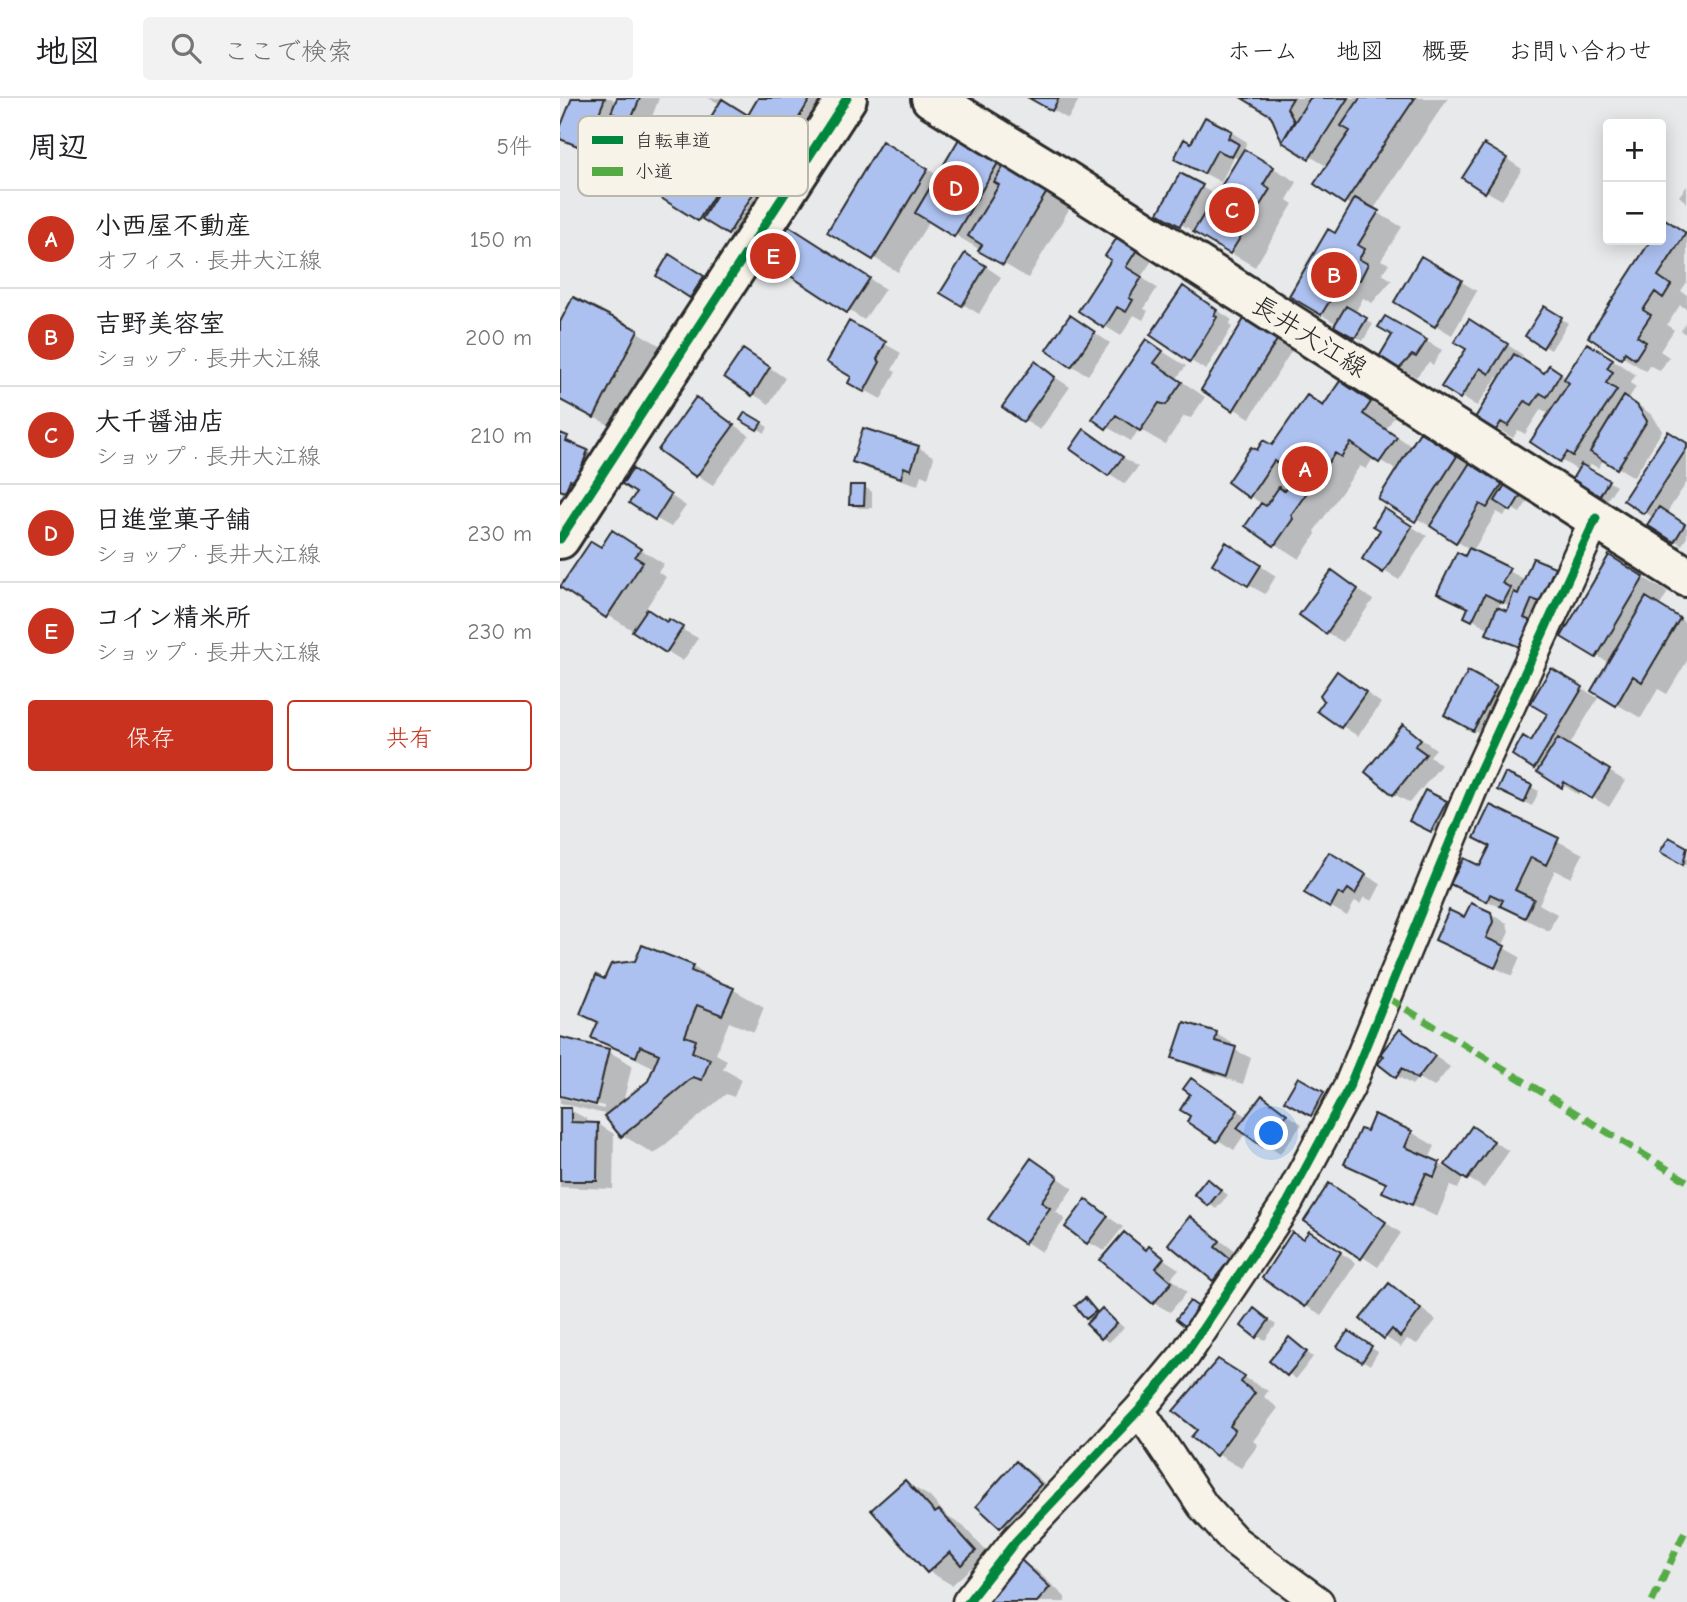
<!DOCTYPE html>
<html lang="ja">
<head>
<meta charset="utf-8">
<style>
  :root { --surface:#fff; --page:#f2f2f2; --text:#202124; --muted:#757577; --line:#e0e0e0; --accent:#c8321e }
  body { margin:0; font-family:"Comic Neue","Klee One",sans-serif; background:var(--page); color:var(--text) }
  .controls { position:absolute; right:21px; top:21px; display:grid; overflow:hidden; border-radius:7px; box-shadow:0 4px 18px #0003 }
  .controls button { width:63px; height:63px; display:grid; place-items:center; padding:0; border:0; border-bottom:2px solid var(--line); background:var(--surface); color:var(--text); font:35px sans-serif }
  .you { position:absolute; left:712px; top:1036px; width:24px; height:24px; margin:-18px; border:5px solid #fff; border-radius:50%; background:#1a73e8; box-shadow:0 0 0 10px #1a73e833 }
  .badge { display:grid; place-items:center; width:46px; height:46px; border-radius:50%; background:var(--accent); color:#fff; font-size:23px; font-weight:700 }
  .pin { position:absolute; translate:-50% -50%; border:4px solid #fff; box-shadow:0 2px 7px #0006 }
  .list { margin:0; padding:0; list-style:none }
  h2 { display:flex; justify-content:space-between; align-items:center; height:91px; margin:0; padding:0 28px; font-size:30px }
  h2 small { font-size:23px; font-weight:400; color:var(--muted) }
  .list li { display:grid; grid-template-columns:46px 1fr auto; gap:21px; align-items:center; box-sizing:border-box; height:98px; padding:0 28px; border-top:2px solid var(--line) }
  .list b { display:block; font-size:26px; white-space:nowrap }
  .list p { margin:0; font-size:23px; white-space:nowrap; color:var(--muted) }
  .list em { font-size:23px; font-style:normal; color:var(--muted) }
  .actions { display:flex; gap:14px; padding:21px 28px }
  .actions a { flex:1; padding:16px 0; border:2px solid var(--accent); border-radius:7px; text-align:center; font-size:24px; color:var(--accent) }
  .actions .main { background:var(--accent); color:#fff }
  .icon { flex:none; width:38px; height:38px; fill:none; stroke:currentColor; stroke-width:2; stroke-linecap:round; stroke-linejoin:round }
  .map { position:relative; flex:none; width:1127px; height:1504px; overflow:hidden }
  header { display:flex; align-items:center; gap:42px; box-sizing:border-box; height:98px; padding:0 35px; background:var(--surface); border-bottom:2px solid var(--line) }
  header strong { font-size:33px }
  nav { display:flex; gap:38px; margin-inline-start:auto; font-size:24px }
  .search { width:490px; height:63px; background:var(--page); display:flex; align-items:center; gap:18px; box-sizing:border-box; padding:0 24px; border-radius:7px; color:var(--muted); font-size:26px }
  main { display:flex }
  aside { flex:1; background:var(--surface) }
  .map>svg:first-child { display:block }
</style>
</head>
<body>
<header>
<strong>地図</strong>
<div class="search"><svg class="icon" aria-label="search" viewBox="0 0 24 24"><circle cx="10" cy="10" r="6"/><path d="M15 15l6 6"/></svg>ここで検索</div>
<nav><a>ホーム</a><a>地図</a><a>概要</a><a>お問い合わせ</a></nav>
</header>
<main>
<aside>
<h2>周辺<small>5件</small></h2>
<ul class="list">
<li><span class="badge">A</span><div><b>小西屋不動産</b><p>オフィス · 長井大江線</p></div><em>150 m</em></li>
<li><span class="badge">B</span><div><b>吉野美容室</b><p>ショップ · 長井大江線</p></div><em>200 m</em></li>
<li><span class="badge">C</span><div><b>大千醤油店</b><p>ショップ · 長井大江線</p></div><em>210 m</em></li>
<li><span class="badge">D</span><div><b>日進堂菓子舗</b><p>ショップ · 長井大江線</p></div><em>230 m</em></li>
<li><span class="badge">E</span><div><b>コイン精米所</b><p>ショップ · 長井大江線</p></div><em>230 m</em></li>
</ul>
<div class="actions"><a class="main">保存</a><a>共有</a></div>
</aside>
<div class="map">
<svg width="1127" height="1504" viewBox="0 0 1127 1504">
  <rect width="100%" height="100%" fill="#e8e9ea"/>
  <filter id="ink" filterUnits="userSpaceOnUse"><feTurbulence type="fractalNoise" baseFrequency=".0143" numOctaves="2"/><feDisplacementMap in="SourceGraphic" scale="14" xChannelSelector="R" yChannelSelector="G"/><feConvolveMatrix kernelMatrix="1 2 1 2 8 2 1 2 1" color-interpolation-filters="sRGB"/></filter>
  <g filter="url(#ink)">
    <path fill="#0003" fill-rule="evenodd" d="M14,0H51L57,4L58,0H99L88,30L58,17L46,48L66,57L55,85L38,78L37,57L0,40Z
      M148,0H164L162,4L189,19L200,0H249L219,45L238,57L185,144L84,92L90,37L129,57L161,6Z
      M253,0H283L249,56L226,43Z
      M473,0H520L508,21Z
      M685,0H888L813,112L842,129L821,162L829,166L822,176L832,182L812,205L803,200L795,215L813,226L803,243L731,197L775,137L792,108L757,86L768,69L723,42L712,17Z
      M671,34L687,44L684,51L693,58L737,84L727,102L733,106L695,169L600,114L621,77L657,98L679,62L674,59L661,84L632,69V47Z
      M399,44L511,108L468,180L370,122L338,174L314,160L347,59L379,78Z
      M941,57L962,71L942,102L926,93Z
      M1127,88V105L1119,98Z
      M1105,123L1127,136V184L1121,193L1127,197V211L1120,207L1107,227L1114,232L1100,253L1109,259L1100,273L1089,267L1086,273L1030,239L1093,142H1101V130Z
      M246,139L325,191L304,222L224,171L223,174L208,165L216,152L229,160Z
      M575,149L593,161L581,179L597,190L584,211L588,213L583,222L574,217L561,238L520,213Z
      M861,160L917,193L892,237L836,204Z
      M422,166L441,179L419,216L383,194Z
      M126,167L159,188L147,208L98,178Z
      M624,190L672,222L669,227L672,229L646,272L631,263Z
      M984,210L1008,225L991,252L967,238Z
      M826,220L882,252L873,267L869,264L856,279L821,258L834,237Z
      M1127,221V237L1121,233Z
      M685,224L732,252L690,320L643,292Z
      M290,226L341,255L332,272L336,274L321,301L290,284L294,278Z
      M0,228L77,234L101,248L59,332L0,302Z
      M526,229L550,245L528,277L512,268Z
      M925,232L963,257L960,261L985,277L990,270L1007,280L1052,261L1076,277L1070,285L1076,289L1069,300L1093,318L1102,333L1074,379L1044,361L1038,370L1031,366L1028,372L1056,388L1047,402L1013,382L1019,373L1001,362L990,316L981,311L965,336L958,332L953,340L918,319L941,281L937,279L917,308L901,299Z
      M586,243L626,268L617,280L645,299L631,320L624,318L605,346L579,331L571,343L547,329Z
      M199,262L225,280L209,306L193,296Z
      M475,266L510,289L480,332L464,322Z
      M781,285L834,319L826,331L853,349L877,346L969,401L960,415L949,409L944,418L937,414L912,454L966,482L994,470L1010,479L977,557L944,544L928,535L930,531L906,518L910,511L906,460L910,451L821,400L838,373L814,359L806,371L800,368L755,432L756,436L739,461L687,428L702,406L669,384L697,354L712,349L765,309ZM941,504L951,509L948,515L938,511Z
      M136,301L189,337L153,387L137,377Z
      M186,316L208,329L205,335L182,321Z
      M525,334L578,369L565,386L513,351Z
      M0,337L43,362L21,402L0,393Z
      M1127,346V384L1106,416L1127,429V439L1122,447L1090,427L1094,420L1066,402Z
      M358,349L374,359L368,380L361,377L358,387L310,372L294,363Z
      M89,383L126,408L111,429L95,420Z
      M305,389L312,394V410H299L291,406Z
      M841,422L867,438L839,482L824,473Z
      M53,434L104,466L98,474L106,479L85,512L138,540L123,563L2,489L42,450Z
      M682,456L716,478L705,496L689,487Z
      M1050,460L1108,494L1099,509L1127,525V563L1107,596L1098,591L1081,620L1033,593L1049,565L1003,538Z
      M772,474L813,502L783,544L767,535Z
      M992,573L1038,600L1009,648L1065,683L1049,709L1020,692L1019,697L954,657L972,645L989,615Z
      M778,575L821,605L798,638L782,628Z
      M909,575L952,600L930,641L886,616Z
      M844,629L876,651L870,658L881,667L850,705L834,696Z
      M946,677L979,693L972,708L947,696Z
      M886,704L893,708L879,737L859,727Z
      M931,709L1023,756L1011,780L995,772L979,806L997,816L989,833L893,786L921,771L932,748Z
      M1109,741L1127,751V767L1103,753Z
      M769,756L821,786L812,803L804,799L800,806L795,803L787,818L747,795Z
      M930,816L947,825L949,834L942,849L960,859L952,878L877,841L905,822Z
      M83,849L133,869L204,909L194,934L169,924L156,956L167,962L163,971L181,981L174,999L166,996L94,1056L62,1037L49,1017L0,1005V1000L44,1011V1008L0,997V941L48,953L72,967L63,1005L89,984L95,970L33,939L39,925L22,915L45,883L76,864Z
      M840,933L890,969L874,989L858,980L852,987L837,978Z
      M656,936L672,945L671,950L691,960L683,986L630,968L614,959Z
      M739,981L771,1000L759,1021L727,1002Z
      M632,982L688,1019L702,1000L742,1026L720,1056L686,1034L674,1052L658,1042L633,996Z
      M0,1012H10L27,1021V1026H38L54,1036L53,1091L0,1089Z
      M912,1030L949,1053L924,1090L904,1078L898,1091L890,1088L877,1119L825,1093L827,1087L787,1066L808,1036L851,1034L875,1048L869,1061L892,1073Z
      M487,1072L513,1090L496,1114L505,1121L481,1154L430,1120Z
      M647,1082L668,1097L656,1111L649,1106Z
      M785,1097L841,1135L818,1169L747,1122Z
      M526,1104L563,1129L544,1153L528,1144Z
      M630,1121L675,1153L670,1159L685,1172L670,1191L610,1146Z
      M565,1136L619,1171L611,1180L627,1194L610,1214L594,1205Z
      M744,1143L765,1144L796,1165L762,1217L746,1208Z
      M830,1187L876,1222L857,1246L847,1241L841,1249L825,1239Z
      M525,1202L540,1215L543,1212L550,1217L564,1230L549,1244L542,1240L527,1220Z
      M702,1217L716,1227L705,1242L697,1238Z
      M788,1235L818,1254L810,1267L780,1248Z
      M736,1246L753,1259L736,1281L712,1263Z
      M658,1264L708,1293L704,1299L718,1310L693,1343L698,1347L681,1370L657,1356L640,1331Z
      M457,1365L473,1375L496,1396L457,1438L441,1429L418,1408Z
      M345,1384L369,1398L388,1419L403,1428L439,1467L426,1479L411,1470L392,1487L368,1473Z
      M460,1463L476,1472L505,1499V1504H425Z"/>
    <path fill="#adc1f0" stroke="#2b2b2b" stroke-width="2" d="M12,0H45L25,51L0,41V30Z
      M57,0H80L71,22L51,15Z
      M198,0H251L224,44L197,27L138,123L101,100L162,1L188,17Z
      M469,0H499L492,13Z
      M682,0H733L727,10L734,23L722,44L711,18Z
      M750,0H788L749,61L722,44Z
      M800,0H855L784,106L754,86L790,33L781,28Z
      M645,19L672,33L668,40L679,46L672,59L657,52L644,76L614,61L624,41L631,45Z
      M197,30L223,46L168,137L142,121Z
      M399,41L438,65L394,139L355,115Z
      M322,43L368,71L313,162L267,134Z
      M924,46L947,60L925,95L902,80Z
      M684,51L714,69L703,87L710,91L670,156L633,134Z
      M445,66L488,92L443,167L418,153L422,147L408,138L439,87L434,84Z
      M620,75L643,87L620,128L598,115Z
      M795,100L819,113L798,147L805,151L799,161L808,166L800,182L795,180L787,193L779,188L761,217L729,198L768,131L775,135Z
      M1105,121L1126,135L1098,178L1111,187L1103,200L1095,194L1083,212L1091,217L1077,238L1086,244L1075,261L1065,254L1061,261L1028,239L1091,142H1101V127Z
      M229,128L310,180L287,215L220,171L231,154L218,145Z
      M558,138L578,150L566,169L582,179L569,200L573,202L566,214L557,209L544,230L518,213L551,162L545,158Z
      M215,149L224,155L214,171L205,166Z
      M405,155L426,168L402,208L380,195Z
      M109,156L144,178L130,200L96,178Z
      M861,158L902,182L875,229L834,204Z
      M623,188L657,212L654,217L657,219L630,264L590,237Z
      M13,199L78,232L34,320L0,302V224Z
      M786,208L807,220L795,240L774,228Z
      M984,208L1002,219L983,250L965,238Z
      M510,217L535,234L511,269L486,252Z
      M825,218L867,242L856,259L852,257L839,271L819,259L832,237L818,229Z
      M684,221L717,242L673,313L641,292Z
      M909,221L948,246L929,276L920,270L900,301L881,289L906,251L894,244Z
      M289,223L326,244L317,261L320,264L304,294L288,285L291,279L266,264Z
      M586,241L603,253L594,265L622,284L606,307L599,305L580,333L556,317L546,331L532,321Z
      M1027,245L1053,261L1047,270L1053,274L1046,285L1057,292L1013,358L1007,354L1000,364L970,344L1009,285L1004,281Z
      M183,251L210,269L192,298L164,279Z
      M954,256L984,275L989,267L1001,275L987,299L980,295L972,307L965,303L948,328L941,324L936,332L915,320Z
      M475,263L495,279L463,324L442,309Z
      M780,283L811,304L803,316L837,339L819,365L791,345L781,359L775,355L731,417L733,421L714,448L685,428L701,405L706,408L719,389L724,393L735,378L714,363L689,400L667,384L691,349L697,352L703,342L712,347L747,297L763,308Z
      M1064,298L1077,307L1087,323L1057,371L1030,354Z
      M136,299L174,327L136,379L98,352Z
      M185,314L202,324L197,332L180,322Z
      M303,330L359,348L351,372L344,369L341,380L292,364Z
      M524,331L563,359L548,378L510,351Z
      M1108,333L1127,345V350L1084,416L1063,402Z
      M860,334L897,358L855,424L818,401Z
      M0,335L8,338L6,343L28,352L16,384L10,382L5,394L0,392Z
      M911,363L944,383L927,410L920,406L896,445L870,428Z
      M1021,366L1049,382L1039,399L1011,383Z
      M73,371L111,397L95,422L69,405L76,395L62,386Z
      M946,385L962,395L951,413L935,403Z
      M290,387H305L304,407H289Z
      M1099,409L1125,426L1114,444L1087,427Z
      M824,410L852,428L823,475L802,461L820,432L813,428Z
      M52,432L81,451L75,459L83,464L46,520L0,489L31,443L41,449Z
      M666,444L701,467L688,488L652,466Z
      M909,450L950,470L942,485L951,490L943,505L925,496L912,523L904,519L908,510L877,495L897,454L905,458Z
      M1049,457L1084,479L1036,560L1001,539Z
      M973,460L995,469L980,504L972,501L964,520L971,523L960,549L926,536L937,509L947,513L954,494L958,496Z
      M772,472L798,491L766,536L739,517Z
      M1086,499L1120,520L1082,584L1073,578L1056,608L1031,593Z
      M87,511L107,524L109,521L123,529L106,555L72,533Z
      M991,570L1023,589L974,671L952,657L963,638L971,643L987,616L970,606Z
      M777,573L806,594L781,630L757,613L764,603L760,597Z
      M908,573L937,589L913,633L884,617Z
      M843,626L861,641L855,648L866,656L833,697L805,674Z
      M998,640L1050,672L1032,701L1004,684L1002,690L977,674Z
      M945,675L972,687L964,705L937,692Z
      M865,692L887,703L871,734L849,723Z
      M930,707L999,740L986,767L971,759L955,792L974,801L965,820L940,808L943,802L930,796L927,804L890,786L904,760L920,768L930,748L914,740Z
      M1109,739L1127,749L1123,767L1100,754Z
      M769,754L806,776L795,796L788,791L783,798L778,795L770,810L744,795Z
      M911,805L931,814L933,824L926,840L945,848L935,870L875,842L889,812L904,819Z
      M82,847L133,867L131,873L174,890L162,917L137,907L125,938L136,942L132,954L150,961L142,982L133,979L61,1039L44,1018L88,983L99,956L80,948L76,959L31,940L38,924L20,916L36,877L44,881L51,866L75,863Z
      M624,924L657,934L655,943L676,949L667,978L612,960Z
      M840,931L875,958L857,981L842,970L836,980L818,966L824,958L821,955Z
      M0,939L49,951L36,1007L0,998Z
      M738,979L764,994L751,1018L724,1003Z
      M631,980L678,1012L657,1044L627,1024L630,1018L620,1012L630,996L623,991Z
      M702,997L727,1016L703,1049L677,1030Z
      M0,1010H11V1024L38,1025L37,1083H0Z
      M814,1016L852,1033L845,1049L880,1064L874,1079L866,1075L852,1107L822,1094L826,1085L784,1066L800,1031L807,1033Z
      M912,1028L934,1043L907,1082L885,1067Z
      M471,1060L498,1079L481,1104L490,1110L464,1146L428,1121Z
      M647,1080L661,1092L648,1108L634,1096Z
      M769,1085L826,1124L801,1161L744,1123Z
      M526,1101L548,1118L527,1146L505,1129Z
      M630,1118L660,1143L655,1149L670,1161L653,1183L608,1146Z
      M749,1133L781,1154L745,1209L702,1180L732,1134L743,1141Z
      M564,1134L586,1152L589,1148L604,1160L596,1170L612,1184L593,1206L540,1162Z
      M829,1185L861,1211L840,1239L832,1231L824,1241L800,1221Z
      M525,1200L536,1213L526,1221L515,1208Z
      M630,1203L640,1210L626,1229L616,1221Z
      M542,1210L557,1225L541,1241L526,1226Z
      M694,1210L709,1222L696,1240L681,1228Z
      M788,1233L812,1248L802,1264L777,1249Z
      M729,1239L747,1254L727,1278L709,1263Z
      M658,1261L685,1278L681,1284L695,1295L670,1328L675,1332L656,1358L631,1339L637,1332L613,1313Z
      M456,1363L481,1386L440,1430L416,1408Z
      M345,1382L375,1415L379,1412L416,1453L401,1467L390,1454L367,1475L311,1412Z
      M460,1461L490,1489L477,1504H423Z"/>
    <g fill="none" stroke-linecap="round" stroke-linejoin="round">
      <defs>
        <path id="street" d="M579,1312L643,1408L675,1443L758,1504
          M408,1504L455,1444L579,1312L625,1257L727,1105L789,989L915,683L1036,420"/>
        <path id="secondary" d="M0,441L287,0"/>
        <path id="primary" d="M371,0L500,79L1127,479"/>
      </defs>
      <use href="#street" stroke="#2b2b2b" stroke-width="35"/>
      <use href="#secondary" stroke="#2b2b2b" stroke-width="44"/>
      <use href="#primary" stroke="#2b2b2b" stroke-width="44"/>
      <use href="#street" stroke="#f7f3e8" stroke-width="30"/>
      <use href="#secondary" stroke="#f7f3e8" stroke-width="38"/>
      <use href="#primary" stroke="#f7f3e8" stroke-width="38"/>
      <path stroke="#54ab44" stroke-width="7" stroke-dasharray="14 7" stroke-linecap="butt" d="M828,900L1127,1083
        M1092,1504L1127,1429"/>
      <defs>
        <path id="cycleway" d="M0,441L287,0
          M408,1504L455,1444L579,1312L625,1257L727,1105L789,989L915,683L1036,420"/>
      </defs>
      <use href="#cycleway" stroke="#f7f3e8" stroke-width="13"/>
      <use href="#cycleway" stroke="#00873e" stroke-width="9"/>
    </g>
  </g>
  <g text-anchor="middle" stroke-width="7" stroke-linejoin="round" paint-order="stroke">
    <g font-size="26" fill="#2b2b2b" stroke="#f7f3e8">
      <text transform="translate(750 238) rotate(32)" y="9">長井大江線</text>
    </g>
  </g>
  <rect x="18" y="18" width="230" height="80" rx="10" fill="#f7f3e8" stroke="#bab7af" stroke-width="2"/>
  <rect x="32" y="38" width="31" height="8" fill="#00873e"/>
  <rect x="32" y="69" width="31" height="9" fill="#54ab44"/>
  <g font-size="19" fill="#2b2b2b">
    <text x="75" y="49">自転車道</text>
    <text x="75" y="80">小道</text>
  </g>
</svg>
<div class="controls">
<button>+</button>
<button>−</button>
</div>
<div class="you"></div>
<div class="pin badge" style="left:745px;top:371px">A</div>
<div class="pin badge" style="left:774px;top:177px">B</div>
<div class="pin badge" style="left:672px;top:112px">C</div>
<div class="pin badge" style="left:396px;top:90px">D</div>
<div class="pin badge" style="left:213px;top:158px">E</div>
</div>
</main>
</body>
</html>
